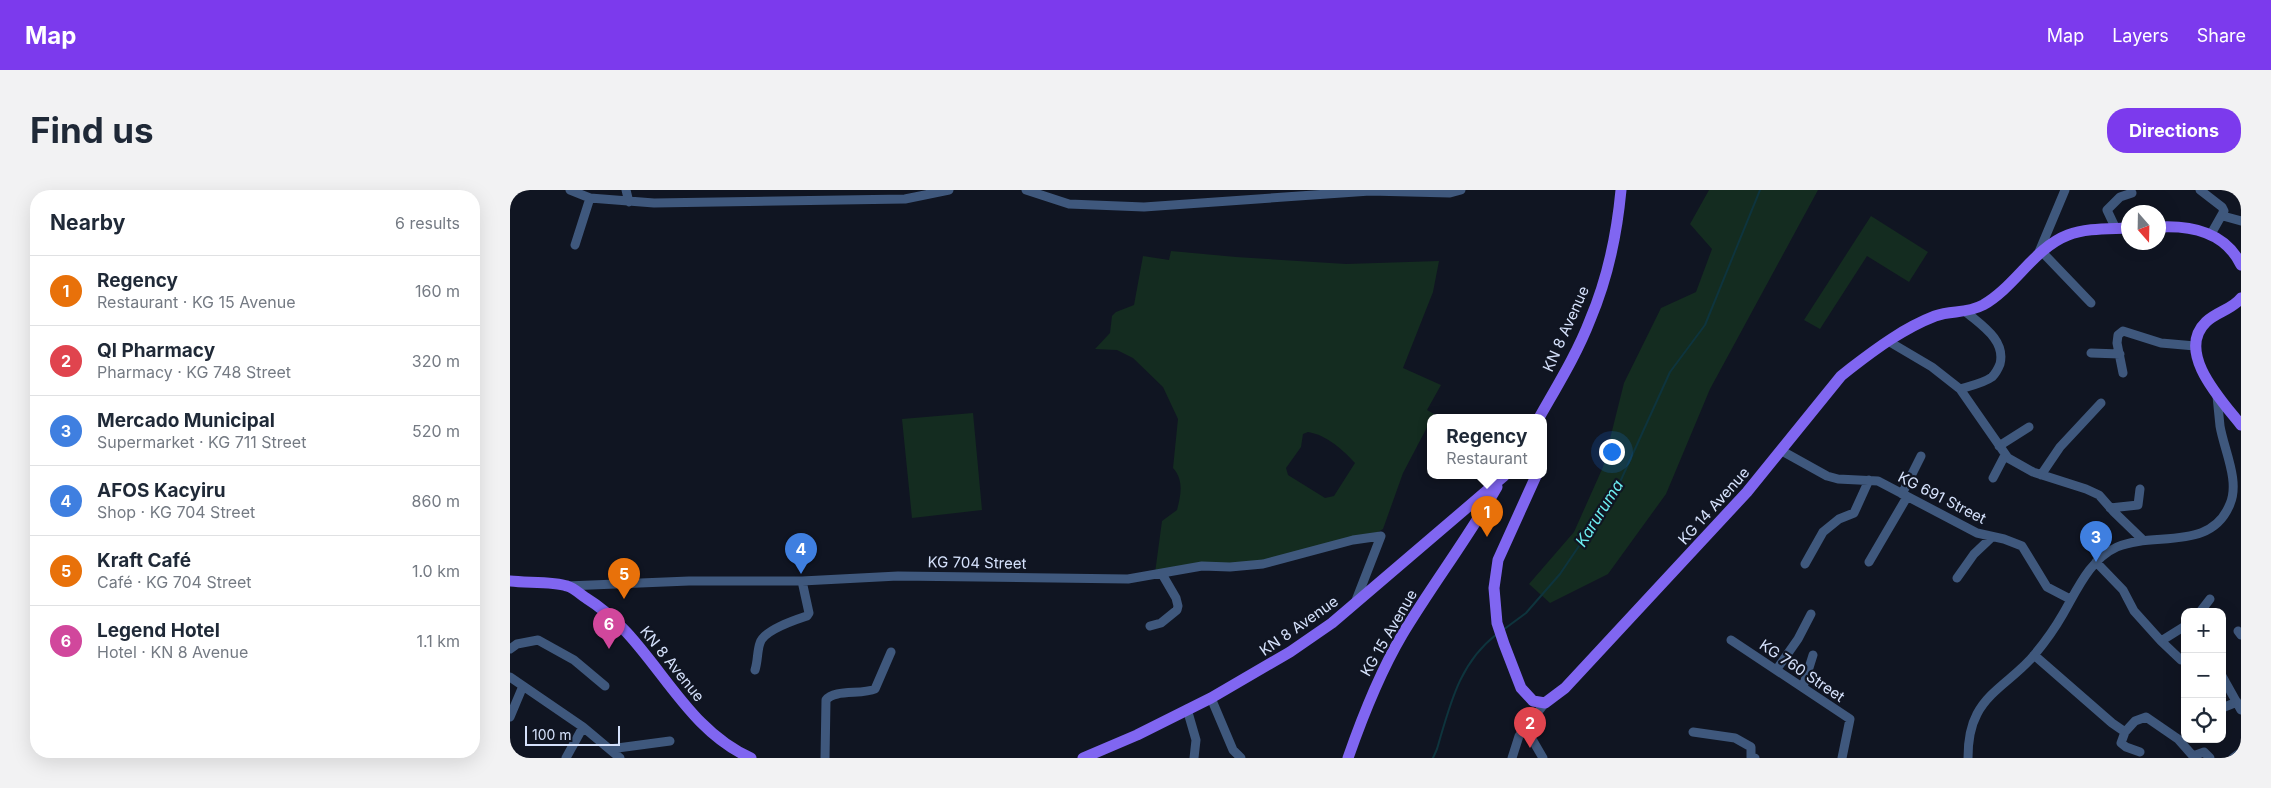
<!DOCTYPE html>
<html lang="en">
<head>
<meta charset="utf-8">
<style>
  :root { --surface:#fff; --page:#f2f2f3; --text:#1f2937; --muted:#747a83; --line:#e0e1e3; --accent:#7c3aed }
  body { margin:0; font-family:Inter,sans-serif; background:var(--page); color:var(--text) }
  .controls { position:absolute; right:15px; bottom:15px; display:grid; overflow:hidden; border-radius:10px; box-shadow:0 5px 20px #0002 }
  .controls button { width:45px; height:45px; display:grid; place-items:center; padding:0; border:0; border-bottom:1px solid var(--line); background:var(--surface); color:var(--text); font:25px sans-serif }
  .compass { position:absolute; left:1611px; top:15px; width:45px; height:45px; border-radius:50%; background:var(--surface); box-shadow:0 5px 20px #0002; rotate:160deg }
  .scale { position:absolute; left:15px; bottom:12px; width:95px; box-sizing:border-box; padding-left:5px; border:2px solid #d5e1fb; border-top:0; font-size:14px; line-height:18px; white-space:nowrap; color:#d5e1fb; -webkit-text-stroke:4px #101522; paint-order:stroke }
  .you { position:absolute; left:1101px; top:261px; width:18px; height:18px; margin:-12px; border:4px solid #fff; border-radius:50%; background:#1a73e8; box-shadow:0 0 0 8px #1a73e833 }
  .badge { display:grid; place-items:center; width:32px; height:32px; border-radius:50%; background:var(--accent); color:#fff; font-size:16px; font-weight:700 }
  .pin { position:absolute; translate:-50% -41px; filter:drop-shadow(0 1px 2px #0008) }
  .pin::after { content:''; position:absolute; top:26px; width:18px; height:15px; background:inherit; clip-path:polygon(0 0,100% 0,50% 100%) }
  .popup { position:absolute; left:917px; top:224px; width:120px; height:65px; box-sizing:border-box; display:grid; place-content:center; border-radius:10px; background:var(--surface); filter:drop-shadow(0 1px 4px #0005); font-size:16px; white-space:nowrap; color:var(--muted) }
  .popup b { font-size:19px; color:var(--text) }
  .popup::after { content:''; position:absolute; left:50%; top:100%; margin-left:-10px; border:10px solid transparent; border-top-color:var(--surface) }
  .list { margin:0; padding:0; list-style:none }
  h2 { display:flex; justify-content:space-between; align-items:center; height:65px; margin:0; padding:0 20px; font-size:21px }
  h2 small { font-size:16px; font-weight:400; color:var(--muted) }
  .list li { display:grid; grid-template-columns:32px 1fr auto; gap:15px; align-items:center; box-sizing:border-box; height:70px; padding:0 20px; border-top:1px solid var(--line) }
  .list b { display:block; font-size:19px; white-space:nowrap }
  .list p { margin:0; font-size:16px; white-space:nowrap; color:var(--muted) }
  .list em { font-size:16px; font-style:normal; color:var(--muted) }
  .icon { flex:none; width:28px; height:28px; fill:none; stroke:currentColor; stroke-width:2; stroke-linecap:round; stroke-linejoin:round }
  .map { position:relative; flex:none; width:1731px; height:568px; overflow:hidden; border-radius:20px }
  header { display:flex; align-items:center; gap:30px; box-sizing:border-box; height:70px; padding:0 25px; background:var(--accent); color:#fff }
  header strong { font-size:24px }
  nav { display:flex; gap:28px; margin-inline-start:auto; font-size:18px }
  .intro { display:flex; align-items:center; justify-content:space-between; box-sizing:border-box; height:120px; padding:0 30px }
  h1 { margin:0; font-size:35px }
  .button { padding:12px 22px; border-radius:20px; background:var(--accent); color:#fff; font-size:18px; font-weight:700 }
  main { display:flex; gap:30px; padding:0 30px }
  aside { flex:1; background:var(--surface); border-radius:20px; box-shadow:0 5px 20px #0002 }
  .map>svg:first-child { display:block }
</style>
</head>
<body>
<header>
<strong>Map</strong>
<nav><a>Map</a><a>Layers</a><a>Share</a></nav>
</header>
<div class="intro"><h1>Find us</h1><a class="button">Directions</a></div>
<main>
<aside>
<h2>Nearby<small>6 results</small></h2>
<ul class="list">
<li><span class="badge" style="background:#e8710a">1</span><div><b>Regency</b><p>Restaurant · KG 15 Avenue</p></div><em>160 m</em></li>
<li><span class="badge" style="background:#e0444e">2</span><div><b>Ql Pharmacy</b><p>Pharmacy · KG 748 Street</p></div><em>320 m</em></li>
<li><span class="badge" style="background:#3f7fe0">3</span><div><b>Mercado Municipal</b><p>Supermarket · KG 711 Street</p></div><em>520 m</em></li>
<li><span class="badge" style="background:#3f7fe0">4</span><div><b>AFOS Kacyiru</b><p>Shop · KG 704 Street</p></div><em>860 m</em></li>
<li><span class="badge" style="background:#e8710a">5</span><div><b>Kraft Café</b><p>Café · KG 704 Street</p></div><em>1.0 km</em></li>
<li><span class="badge" style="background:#d1479c">6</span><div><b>Legend Hotel</b><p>Hotel · KN 8 Avenue</p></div><em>1.1 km</em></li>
</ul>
</aside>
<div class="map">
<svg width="1731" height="568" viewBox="0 0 1731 568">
  <rect width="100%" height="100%" fill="#101522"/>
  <path fill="#142c20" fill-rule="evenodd" d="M1199,0H1308L1200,199L1156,304L1098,384L1040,413L1019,394L1064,342L1093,277L1114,193L1151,118L1186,102L1202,59L1180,34Z
    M1361,26L1418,62L1399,92L1357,66L1310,139L1294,130Z
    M661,61L726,67L836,74L929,71L923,102L893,178L931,195L917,220L924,224L893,283L873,339L868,342L774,372L645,383L652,331L667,320C671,305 674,290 663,278L668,229L653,197L623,168L607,160L585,159L600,143L602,126L606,122L624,115L633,66L659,70ZM798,242C817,245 833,260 845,273L824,306L815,308L778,285L776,278L791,257L793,244Z
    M463,223L472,320L402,328L392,229Z"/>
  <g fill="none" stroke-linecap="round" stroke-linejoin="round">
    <path stroke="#0e343d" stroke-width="2" d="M993,440L1016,423L1050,384L1105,303L1160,182L1195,135L1250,0
      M923,568L927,559C940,515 949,473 987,444"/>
    <path stroke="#3f587d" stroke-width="9" d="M60,0L80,8L144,13L395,9L439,0
      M116,0L119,12
      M516,0L559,14L634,17L860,1L940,3L951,0
      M1690,0L1712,17L1714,21L1701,44
      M1713,26L1731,31
      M1606,39L1597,20L1610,7L1622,3
      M65,55L80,8
      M1529,62L1555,0
      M1533,63L1581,113
      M1378,151L1422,177L1450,199L1498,268L1523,282L1576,299L1589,305L1604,322L1633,350
      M1581,163L1610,164
      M1613,183L1607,153L1608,145L1613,141L1651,153L1685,156
      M1450,199C1460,196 1474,193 1482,187C1486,183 1488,179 1490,174C1496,150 1471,135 1456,122
      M1489,256L1519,237
      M1272,261L1317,286L1328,289L1368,291L1467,343L1494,349L1512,356L1537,397L1560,409
      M1531,285L1550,257L1591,213
      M1483,288L1495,265
      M1392,304L1411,266
      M1600,318L1628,315L1630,299
      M1359,372L1397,307
      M1586,372L1613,400L1624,421L1651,451L1675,436
      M1295,374L1313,342L1329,329L1344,323L1359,290
      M1447,388L1464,364L1482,347
      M57,396L179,391H292L388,386L618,389L692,376L720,377L753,374L843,350L871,346L845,413
      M1690,422L1700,409
      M640,436L651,433L667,420L668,416L666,408L652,384
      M1728,441L1731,445
      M1221,450L1340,529L1332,568
      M1651,451L1671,470
      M0,459L7,454L28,450L64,470L95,496
      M1524,465L1602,533L1615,542L1625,531L1636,527L1668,549L1683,566L1694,562L1700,568
      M1267,479L1288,449L1301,424
      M245,480C248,471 247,461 250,453C254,440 285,430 297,426L299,423L292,391
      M1712,486L1731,520
      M0,487L73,537L110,568
      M1293,497L1303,465
      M701,508L723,560L731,568
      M1712,518L1727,512
      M677,519L686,550L684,568
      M0,527L13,496
      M1015,537L1033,568
      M1183,542L1225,548L1241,557V567L1245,568
      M1615,542L1611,553L1616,557L1630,562
      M100,559L160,551
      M56,568L73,537
      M315,568L316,510C324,499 352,505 365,499L381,462
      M1002,568L1009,546L1035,513
      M1458,568C1458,553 1460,537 1467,524C1480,499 1508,486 1525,464C1535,452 1545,438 1553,424C1567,400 1580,369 1607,357C1645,341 1701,362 1720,314C1730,291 1714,260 1710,236C1709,226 1708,216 1707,206
      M1723,568L1731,562"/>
    <path stroke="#8066f1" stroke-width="11" d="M1648,37C1682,35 1716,43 1731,75
      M1731,108C1723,119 1706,122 1696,132C1665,162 1712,211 1731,235
      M1029,228C1047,196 1067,164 1080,130C1097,90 1107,43 1111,0
      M1026,286L988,370L984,398L987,433L994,454L1011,498L1023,511L1035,513L1055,498L1237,302L1331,186L1341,178C1367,158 1394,138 1425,126C1442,120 1456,124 1473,115C1505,97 1524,58 1558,45C1576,38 1599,39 1618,38
      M0,391C15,393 44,391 57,396C64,398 70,404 76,408C143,449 168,536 241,568
      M573,568L627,545L701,508L780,462L822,433L994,286
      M838,568C853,525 869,484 892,445C922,395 958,348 987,297"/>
  </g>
  <g text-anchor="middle" stroke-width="4.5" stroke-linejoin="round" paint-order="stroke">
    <g font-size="15" fill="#d5e1fb" stroke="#101522">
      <text transform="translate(1056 139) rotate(-66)" y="5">KN 8 Avenue</text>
      <text transform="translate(1432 308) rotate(27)" y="5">KG 691 Street</text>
      <text transform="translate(1204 316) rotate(-48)" y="5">KG 14 Avenue</text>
      <text transform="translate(467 373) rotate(1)" y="5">KG 704 Street</text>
      <text transform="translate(789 436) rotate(-35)" y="5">KN 8 Avenue</text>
      <text transform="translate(879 443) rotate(-60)" y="5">KG 15 Avenue</text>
      <text transform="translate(162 474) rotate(51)" y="5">KN 8 Avenue</text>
      <text transform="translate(1292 481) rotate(34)" y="5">KG 760 Street</text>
    </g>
    <g font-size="16" font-style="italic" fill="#6deff2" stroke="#101522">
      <text transform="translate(1089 323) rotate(-58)" y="6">Karuruma</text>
    </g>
  </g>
</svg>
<div class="controls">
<button>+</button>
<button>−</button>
<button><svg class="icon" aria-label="locate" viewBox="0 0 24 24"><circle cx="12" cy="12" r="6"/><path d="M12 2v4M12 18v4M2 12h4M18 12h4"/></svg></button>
</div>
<svg class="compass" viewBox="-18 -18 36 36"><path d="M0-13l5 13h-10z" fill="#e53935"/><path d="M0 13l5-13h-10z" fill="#747a83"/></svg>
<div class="scale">100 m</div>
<div class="you"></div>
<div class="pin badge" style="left:977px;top:347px;background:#e8710a">1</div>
<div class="popup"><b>Regency</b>Restaurant</div>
<div class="pin badge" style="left:1020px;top:558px;background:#e0444e">2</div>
<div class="pin badge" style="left:1586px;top:372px;background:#3f7fe0">3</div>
<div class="pin badge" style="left:291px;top:384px;background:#3f7fe0">4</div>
<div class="pin badge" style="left:114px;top:409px;background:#e8710a">5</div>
<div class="pin badge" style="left:99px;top:459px;background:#d1479c">6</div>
</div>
</main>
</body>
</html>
